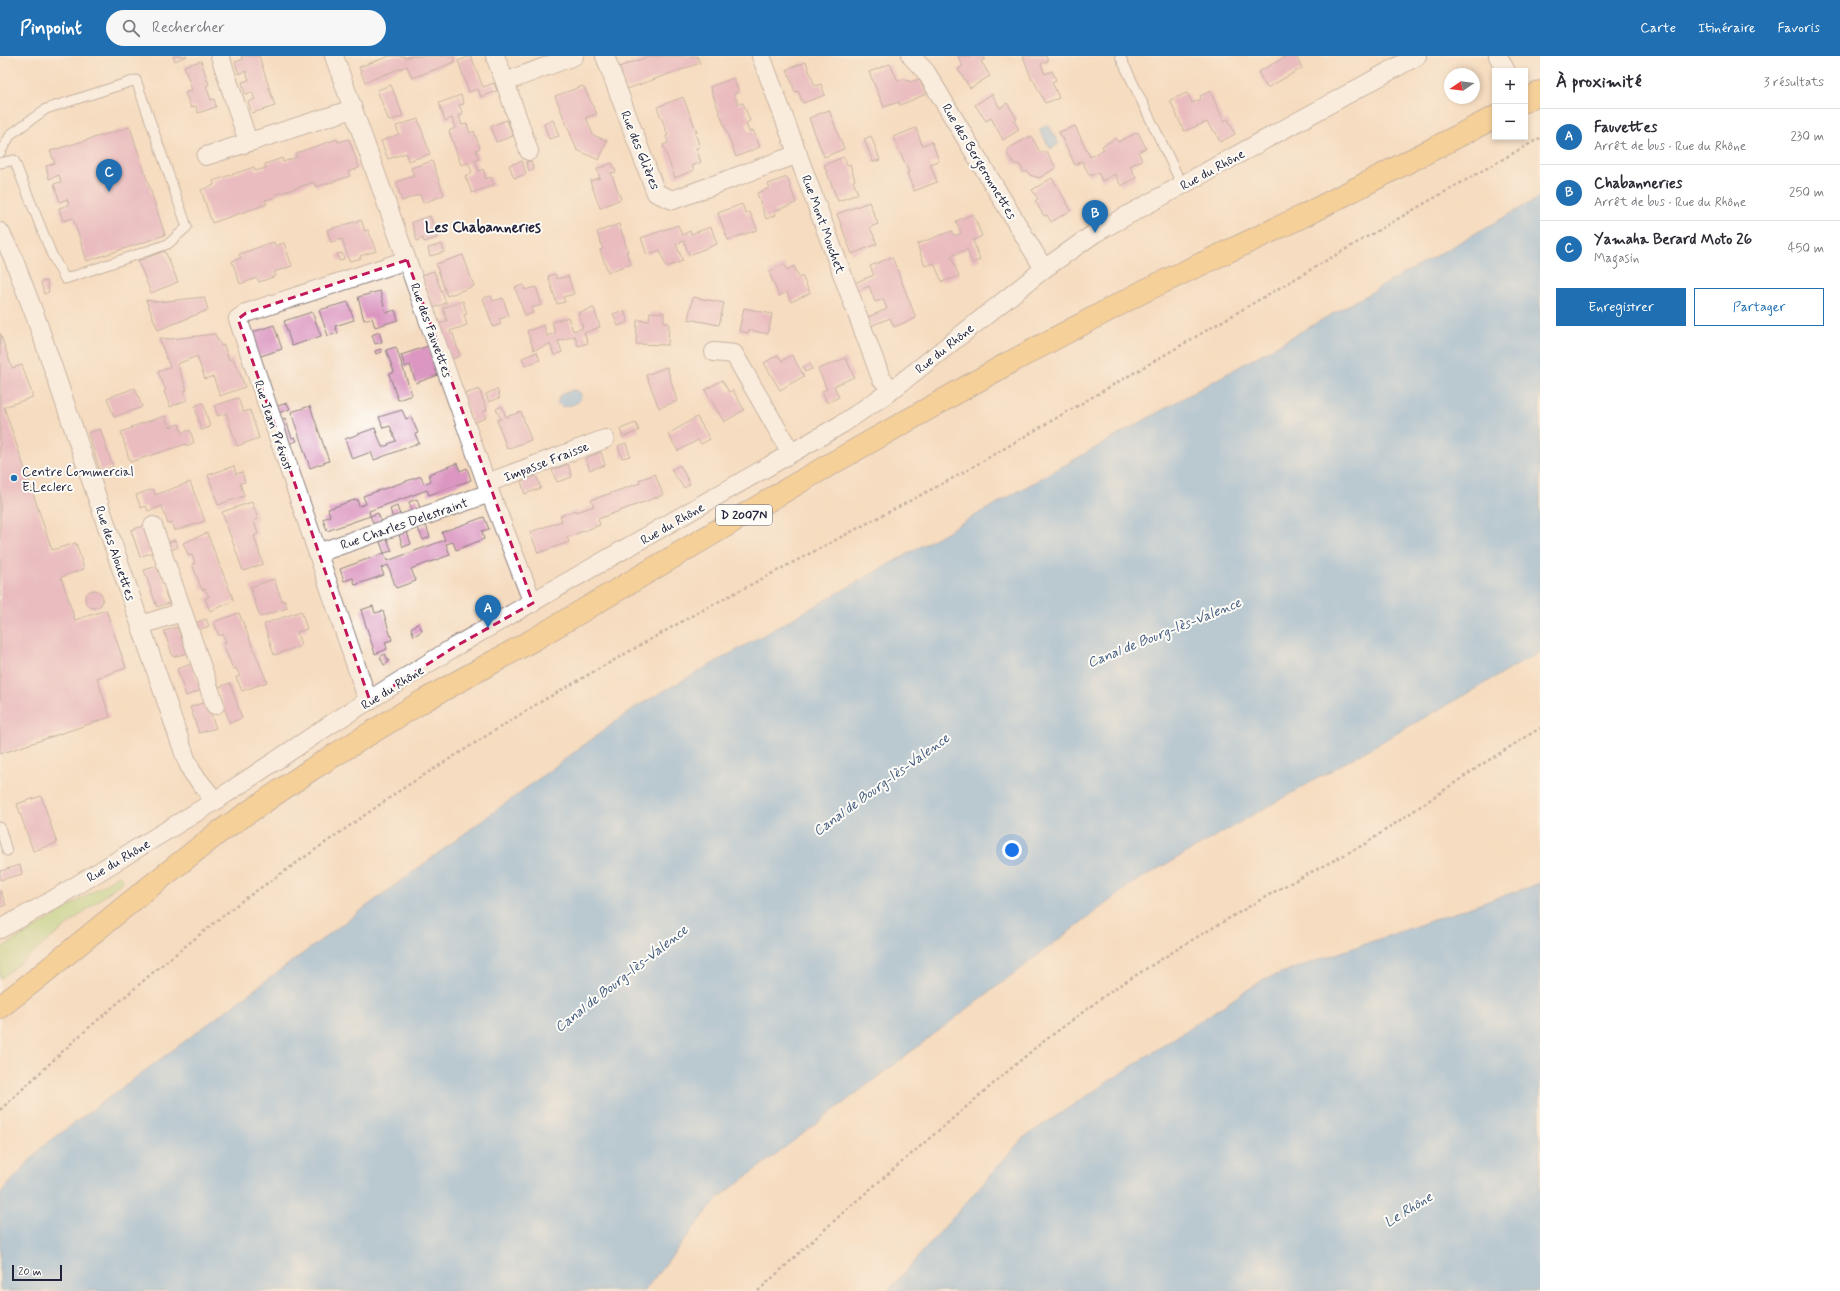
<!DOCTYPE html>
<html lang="fr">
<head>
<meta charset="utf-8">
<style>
  :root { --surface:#fff; --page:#f7f7f7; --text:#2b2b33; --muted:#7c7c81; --line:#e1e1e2; --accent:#1f6fb2 }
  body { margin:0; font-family:Mynerve,sans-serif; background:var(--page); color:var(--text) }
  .controls { position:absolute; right:12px; top:12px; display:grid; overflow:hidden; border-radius:0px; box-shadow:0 2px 6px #0003 }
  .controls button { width:36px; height:36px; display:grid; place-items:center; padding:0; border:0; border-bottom:1px solid var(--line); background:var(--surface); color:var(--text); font:20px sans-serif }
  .compass { position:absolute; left:1444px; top:12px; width:36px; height:36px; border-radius:50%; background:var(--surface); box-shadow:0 2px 6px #0003; rotate:257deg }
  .scale { position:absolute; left:12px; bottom:10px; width:50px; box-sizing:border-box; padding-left:4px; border:2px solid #22223b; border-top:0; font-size:11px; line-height:14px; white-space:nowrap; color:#22223b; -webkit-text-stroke:3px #fdfcf7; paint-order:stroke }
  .you { position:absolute; left:1012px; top:794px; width:14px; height:14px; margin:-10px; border:3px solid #fff; border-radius:50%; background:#1a73e8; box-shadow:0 0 0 6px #1a73e833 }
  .badge { display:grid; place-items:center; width:26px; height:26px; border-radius:50%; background:var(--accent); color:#fff; font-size:13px; font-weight:700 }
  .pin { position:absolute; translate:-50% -33px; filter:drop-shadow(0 1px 2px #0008) }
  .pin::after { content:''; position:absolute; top:21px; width:14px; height:12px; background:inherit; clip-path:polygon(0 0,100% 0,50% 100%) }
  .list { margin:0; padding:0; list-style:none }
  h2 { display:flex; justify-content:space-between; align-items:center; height:52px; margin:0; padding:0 16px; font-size:17px }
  h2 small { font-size:13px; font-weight:400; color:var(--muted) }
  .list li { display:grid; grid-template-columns:26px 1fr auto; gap:12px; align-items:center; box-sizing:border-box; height:56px; padding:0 16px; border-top:1px solid var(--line) }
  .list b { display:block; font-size:15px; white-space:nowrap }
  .list p { margin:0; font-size:13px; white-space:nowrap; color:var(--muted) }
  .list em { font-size:13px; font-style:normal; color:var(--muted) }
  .actions { display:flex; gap:8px; padding:12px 16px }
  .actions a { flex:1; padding:9px 0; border:1px solid var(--accent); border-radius:0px; text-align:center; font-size:14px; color:var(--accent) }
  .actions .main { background:var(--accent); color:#fff }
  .icon { flex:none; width:22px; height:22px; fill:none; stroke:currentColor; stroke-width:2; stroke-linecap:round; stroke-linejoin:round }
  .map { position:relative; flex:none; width:1540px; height:1235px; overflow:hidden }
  header { display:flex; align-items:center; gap:24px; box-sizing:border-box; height:56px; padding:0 20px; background:var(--accent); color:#fff }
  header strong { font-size:19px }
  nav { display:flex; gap:22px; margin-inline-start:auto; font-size:14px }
  .search { width:280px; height:36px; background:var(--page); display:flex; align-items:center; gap:10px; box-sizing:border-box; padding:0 14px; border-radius:22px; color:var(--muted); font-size:15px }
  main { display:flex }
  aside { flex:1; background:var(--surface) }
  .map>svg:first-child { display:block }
</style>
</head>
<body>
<header>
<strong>Pinpoint</strong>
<div class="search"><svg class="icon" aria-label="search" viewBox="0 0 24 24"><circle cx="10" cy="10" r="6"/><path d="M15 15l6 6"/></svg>Rechercher</div>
<nav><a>Carte</a><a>Itinéraire</a><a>Favoris</a></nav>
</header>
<main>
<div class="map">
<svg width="1540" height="1235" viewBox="0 0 1540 1235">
  <rect width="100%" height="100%" fill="#fdfcf7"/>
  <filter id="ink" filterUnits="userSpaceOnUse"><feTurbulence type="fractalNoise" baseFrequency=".025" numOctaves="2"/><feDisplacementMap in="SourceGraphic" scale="8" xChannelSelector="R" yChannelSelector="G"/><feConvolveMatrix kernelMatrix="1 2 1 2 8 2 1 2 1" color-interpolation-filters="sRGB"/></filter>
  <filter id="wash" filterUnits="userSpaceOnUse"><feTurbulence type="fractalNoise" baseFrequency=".012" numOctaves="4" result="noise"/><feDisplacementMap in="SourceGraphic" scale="16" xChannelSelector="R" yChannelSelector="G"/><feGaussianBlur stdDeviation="0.9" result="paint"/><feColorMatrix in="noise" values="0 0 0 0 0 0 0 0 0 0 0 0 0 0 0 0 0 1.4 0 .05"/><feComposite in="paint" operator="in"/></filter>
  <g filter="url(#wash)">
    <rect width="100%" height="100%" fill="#f5dcc0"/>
    <path fill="#aed782" stroke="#687c5e" d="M119,819L124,824L0,923V893L40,869Z"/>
    <path fill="#71b1e5" stroke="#4a6a90" d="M1048,68L1059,88L1051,93L1039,74Z
      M1540,141V596L1133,827L717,1143L644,1235H0V1138L42,1091L634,652Z
      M573,334L578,335L581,338C582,348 571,349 563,351L557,347L560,339Z
      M1540,827V1235H888L1023,1082L1264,923Z"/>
    <g id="blocks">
      <path fill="#db96c1" d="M173,0H187L175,5Z
        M241,0H259L275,50L252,57L248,46L255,43L252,36L245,38L242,26L249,24L246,15L239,18L235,6L242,4Z
        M390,0H404L405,2L412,0H453L455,6L412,22L407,10L365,26L359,11Z
        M471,0L483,31L494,27L497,35L481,41L478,33L469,36L458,5Z
        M650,0H697L700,7L627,33L619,11Z
        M958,0H983L985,3L981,5L990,20L970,32L958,13L963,10Z
        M1023,0H1046L1048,5L1041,8L1045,18L1052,15L1056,24L1052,26L1059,42L1045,47L1033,23L1032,24Z
        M1287,0H1296L1302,12L1267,32L1258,16Z
        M201,5L209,29L206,30L211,44L214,43L216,51L198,57L196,50L191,52L185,37L192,34L184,10Z
        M806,6L815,30L821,28L825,39L803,47L798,35L795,36L787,13Z
        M890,8L898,25L904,23L911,26L919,23L926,38L900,49L899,46L884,51L869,16Z
        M733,22L739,36L734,38L738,48L743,47L750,65L746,67L749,76L753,74L760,91L736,101L710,31Z
        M391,29L403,60L389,65L377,34Z
        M583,30L597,58L586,61L593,79L607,85L599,104L577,94L555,40Z
        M1210,35L1224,65L1228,63L1235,78L1220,86L1215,75L1213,76L1207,66L1184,75L1170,44L1187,37L1192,47L1201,43L1200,40Z
        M992,38L1000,52L1007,47L1017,63L1014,65L1019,74L1003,84L991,62L986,65L975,49Z
        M461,39L464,48L459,49L463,58L459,60L462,69L467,68L470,77L474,75L480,92L476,94L479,103L475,104L479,115L483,113L486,123L491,121L494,129L472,137L465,120L472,117L470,111L468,107L461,109L449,75L455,72L452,62L445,65L439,47Z
        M683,41L697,76L695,77L700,91L696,92L701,106L692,110L694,114L675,122L663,89L668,87L666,80L668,79L657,51Z
        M829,54L844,93L824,101L809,62Z
        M418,63L430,98L408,105L406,97L388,103L381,85L399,78L396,70Z
        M507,64L513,80L496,86L491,70Z
        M553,64L559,80L549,83L544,68Z
        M1075,70L1090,101L1104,93L1102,90L1116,82L1118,86L1138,76L1146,92L1138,96L1142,104L1130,110L1136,122L1121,130L1115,118L1102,125L1098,116L1090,120L1082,105L1075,109L1059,76Z
        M130,71L165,179L87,205L73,162L63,165L59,152L69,149L67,143L60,146L54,128L61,126L59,119L49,123L46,110L55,107L50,95Z
        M916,72L922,89L932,86L939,105L930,108L937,126L914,135L907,117L909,116L905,107L893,81Z
        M871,80L880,104L873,106L864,83Z
        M1031,80L1040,96H1047L1056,112L1039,122L1030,119L1027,115L1024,117L1020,109L1013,107L1007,97L1009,92Z
        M337,83L338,86L349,83L359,112L348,116L350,120L316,131L314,126L275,139L276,141L265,144L267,148L212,167L201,134L214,129L213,125L254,111L255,115L266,112L265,108L282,102L283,106L297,101L296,97Z
        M844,101L847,109L850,108L855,124L853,125L858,138L838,145L824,109Z
        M432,105L444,139L423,147L420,138L402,145L396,126L414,120L411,112Z
        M522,105L526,118L514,122L509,109Z
        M531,105L534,114L529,115L526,106Z
        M612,107L616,116L611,117L621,143L600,152L590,125L600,122L597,113Z
        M787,121L796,147L774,155L776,159L766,163L757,137L770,132L768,128Z
        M1052,122L1071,154L1051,166L1047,159L1044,160L1035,145L1038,143L1032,134Z
        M869,146L878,168L870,171L877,188L852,198L837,158Z
        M742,148L746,158L750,156L757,174L728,184L718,157Z
        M973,158L982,180L973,184L980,204L972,207L967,193L951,200L959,220L942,226L934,207L925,210L917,188L952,175L954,180L961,177L956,165Z
        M430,160L437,182L424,186L423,182L417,185L412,166Z
        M361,164L365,175L368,174L376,195L360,200L361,202L359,203L349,205L342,183L331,186L327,174Z
        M619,168L628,196H626L631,208L608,216L600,194L603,193L597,176Z
        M678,169L682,179L690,175L691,178L711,171L717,188L689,199L684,185L676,188L683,205L666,211L660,194L647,199L641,182Z
        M274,186L275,190L284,187L292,210L274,216L276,220L259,226L257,222L240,228L232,205L241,202L239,198Z
        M442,188L444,196L430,200L428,192Z
        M165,195L178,226L151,237L138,205Z
        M342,197L344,203L339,205L337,198Z
        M463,199L474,230L447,240L436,208Z
        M892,201L916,262L894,271L890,262L871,270L868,261L887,253L883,243L875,246L869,230L858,235L854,227L874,219L870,210Z
        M784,208L787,214L794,210L799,222L802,220L810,237L791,246L787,236L779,240L769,216Z
        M434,215L446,247L434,252L422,219Z
        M555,218L557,223L568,220L574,238L563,241L565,246L557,248L548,220Z
        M47,225L49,236L44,238L41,226Z
        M524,229L525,234L536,231L542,249L531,252L533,257L525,260L515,231Z
        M380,235L386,257L395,254L398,264L375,271L372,262L364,264L358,241Z
        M491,240L493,245L503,242L509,260L499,263L501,268L493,271L483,242Z
        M204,241L208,254L158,274L146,244L159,246Z
        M693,241L724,247L719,269L688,263Z
        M463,245L467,258L464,259L467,269L450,275L451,278H453L460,300L450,304L438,268L447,265L443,252Z
        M348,246L354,264L335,270L338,277L328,280L319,254Z
        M594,252L600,271L584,277L588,287L578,290L575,280L558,285L562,296L554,299L550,288L534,294L527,275L544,269L547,280L555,277L552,266L568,261L573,275L583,272L578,257Z
        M744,252L772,258L768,278L749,274L748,277L739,275Z
        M624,254L628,266L618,270L613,258Z
        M312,256L321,280L292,290L284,265Z
        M650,256L664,257V267H669L668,289L636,288L637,264L649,265Z
        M274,269L282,293L258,301L250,277Z
        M379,276L382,286L375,288L372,279Z
        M0,277L12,312L22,309L33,341L4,351L52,494L76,487L84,513L61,521L75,564L106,554L126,612L97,622L110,661L0,698Z
        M215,278L221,290L224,289L229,304L233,302L236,311L237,310L245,331L220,340L213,320L205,323L197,300L177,308L187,334L184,335L187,344L170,351L164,335L166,334L158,316L170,311L159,282L171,283Z
        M428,290L438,319L416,327L410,309L405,311L401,299Z
        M396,291L412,339L398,344L389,318L394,316L386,294Z
        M381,293L382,296L376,298L375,295Z
        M537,296L540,304L525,310L522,302Z
        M778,299L782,305L792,299L804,320L780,334L764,307Z
        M846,302L854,321L834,330L839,341L827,347L822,335L827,333L818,313Z
        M810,308L812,313L805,316L803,311Z
        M667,311L677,345L659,352L646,319Z
        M722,324L729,336L733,334L744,354L724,366L705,334Z
        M135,332L142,351L114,361L107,342Z
        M479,333L487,354L483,356L486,362L473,367L462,339Z
        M497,333L500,342L489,346L486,338Z
        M238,342L243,356L250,354L259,382L237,390L226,357L218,360L214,350Z
        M203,347L210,371L201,374L195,350Z
        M287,347L290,353L278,357L275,351Z
        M310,350L329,405L310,412L291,356Z
        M502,350L506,361L521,356L531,384L507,393L497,364L501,363L496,353Z
        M402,354L406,363L411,361L418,377L415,378L419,387L374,404L371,396L352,403L345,383L375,372L382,391L389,389L388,388L396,385L390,370L383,372L379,361Z
        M165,360L169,371L179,368L182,377L190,374L194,386L187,390L186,388L130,406L121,376L132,372L131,371Z
        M697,361L710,383L701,388L698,384L678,395L668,378Z
        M285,362L292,382L295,381L297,385L288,388L280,364Z
        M636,367L639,375L623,381L620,373Z
        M100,373L113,411L100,415L88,377Z
        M626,387L630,400L622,402L618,390Z
        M601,396L605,409L590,414L585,402Z
        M457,407L460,415L467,412L471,424L429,439L427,434L388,448L369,455L370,460L327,475L323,463L330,460L328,453L357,443L359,450L366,448L363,440L421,420L424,428L431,425L429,418Z
        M568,408L572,421L557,426L552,414Z
        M680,409L690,428L684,432L671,414Z
        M234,410L236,418L242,416L245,426L240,427L244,440L218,449L208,419Z
        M655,418L663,439L598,463L600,469L567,481L569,486L538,497L530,476L562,465L560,460L576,454L577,456L594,450L591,444L640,427L639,424Z
        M536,420L541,432L525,438L521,425Z
        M190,426L205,465L174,475L172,467L168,468L162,450L148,455L146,450L141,452L136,439L153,433L155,439Z
        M417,443L421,455L413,458L409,446Z
        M252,446L258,463L254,465L258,478L254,480L263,508L243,515L222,456Z
        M397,450L401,462L394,465L390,453Z
        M378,457L382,469L375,471L370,460Z
        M484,461L489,473L482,475L484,483L456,494L453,486L446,488L450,499L411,513L416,525L396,532L388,509L381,512L384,519L355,529L353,522L344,525L340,513L384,497L380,486L387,483L392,495L384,497L387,505L445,484L442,476Z
        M426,469L430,481L423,484L418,472Z
        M143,470L153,496L140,501L131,474Z
        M407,476L411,488L403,491L399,479Z
        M207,477L234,545L210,555L205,542L209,541L205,533L202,534L192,508L195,507L192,499L189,500L183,487Z
        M175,484L178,491L168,495L165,488Z
        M158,510L168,536H165L169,547L157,551L144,514Z
        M274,523L282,545H285L287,552L260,561L250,531Z
        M85 543a9 9 0 1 1 18 0a9 9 0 1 1-18 0Z
        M373,550L375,557L383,555L392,584L385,586L387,593L375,598L361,554Z
        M301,555L307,573L297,576L301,590L274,599L264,568Z
        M239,557L267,626L242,635L236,621L240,620L236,612L233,613L223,588L226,586L223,578L219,580L214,566Z
        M206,563L209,570L198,574L195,567Z
        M419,567L422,575L414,580L411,572Z
        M177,571L187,597L173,601L164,575Z
        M385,598L389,606L384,609L380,601Z
        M191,608L201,634L186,640L177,613Z
        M230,627L242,662L230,667L217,632Z
        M206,646L216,672L199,677L190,651Z
        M41,740L57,787L33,795L17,748Z
        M20,809L22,818L0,824V815Z
        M0,834L6,849L0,851Z"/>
    </g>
  </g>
  <g filter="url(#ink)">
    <use href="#blocks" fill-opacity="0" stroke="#8c7f7e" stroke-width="1"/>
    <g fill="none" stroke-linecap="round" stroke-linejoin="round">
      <defs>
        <path id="lane" d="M1120,0L1182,129
          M0,97L11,78L46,53L136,24L187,171L168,188L65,223L52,199L14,104L0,107
          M0,771L7,795"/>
        <path id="street" d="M220,0L248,86
          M334,0L490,437L533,547
          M495,0L505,26L574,0
          M605,0L656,137L673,144L798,98
          M761,0L881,322L892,334
          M911,0L926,16L1044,213
          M1498,0L1506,15
          M505,26L529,95
          M206,100L353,53
          M0,176L12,199L37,265L186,703L192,716L215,745
          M714,296L734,298L791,397
          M487,427L605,383
          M153,470L215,649
          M318,497L490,437
          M141,569L182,556
          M370,645L365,636L238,263L246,257L407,204
          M0,873L46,848L215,745L331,668L456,590L842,368L892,334L1044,213L1095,177L1417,0"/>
        <path id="primary" d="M1525,45L1540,36
          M0,951L35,924L138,840L218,777L312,713L423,645L533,584L808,421L1007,308L1146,234L1301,161L1495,61"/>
      </defs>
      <use href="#lane" stroke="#8c7f7e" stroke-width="11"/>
      <use href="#street" stroke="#8c7f7e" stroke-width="20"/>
      <use href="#primary" stroke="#8c7f7e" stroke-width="24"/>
      <path stroke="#8c7f7e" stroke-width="2.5" stroke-dasharray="3 3" stroke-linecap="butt" d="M0,1054L77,982L157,913L239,847L405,731L537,648L695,558L957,420L1413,154L1540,82
        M758,1235L847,1153L1035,992L1111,935L1187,887L1279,833L1365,788L1481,709L1540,672"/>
      <use href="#lane" stroke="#fff" stroke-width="9"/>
      <use href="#street" stroke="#fff" stroke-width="18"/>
      <use href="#primary" stroke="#f6c06b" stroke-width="22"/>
    </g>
  </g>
  <path d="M0 0H1540V1235H0ZM407,204L533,547L456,590L370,645L238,263L246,257Z" fill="#f5dcc0" fill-opacity=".55" fill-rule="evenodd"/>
  <path fill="none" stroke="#c2185b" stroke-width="3" stroke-dasharray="8 5" stroke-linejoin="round" d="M407,204L533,547L456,590L370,645L238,263L246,257Z"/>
  <circle fill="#1f6fb2" stroke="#fdfcf7" stroke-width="1.5" cx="14" cy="422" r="4"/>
  <g text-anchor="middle" stroke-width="4" stroke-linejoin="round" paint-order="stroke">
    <rect fill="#fdfcf7" stroke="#646373" stroke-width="1" x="716" y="449" width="56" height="20" rx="3"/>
    <g font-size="12" font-weight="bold" fill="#22223b">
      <text x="744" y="463">D 2007N</text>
    </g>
    <g font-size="13" fill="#22223b" stroke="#fdfcf7">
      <text transform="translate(641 94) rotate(68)" y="5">Rue des Glières</text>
      <text transform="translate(980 105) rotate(59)" y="5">Rue des Bergeronnettes</text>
      <text transform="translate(1212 113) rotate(-29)" y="5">Rue du Rhône</text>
      <text transform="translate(824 168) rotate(70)" y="5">Rue Mont Mouchet</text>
      <text transform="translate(432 274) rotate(70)" y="5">Rue des Fauvettes</text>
      <text transform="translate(944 292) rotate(-39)" y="5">Rue du Rhône</text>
      <text transform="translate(274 369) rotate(71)" y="5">Rue Jean Prévost</text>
      <text transform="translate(546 405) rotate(-21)" y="5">Impasse Fraisse</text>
      <text transform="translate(404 467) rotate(-19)" y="5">Rue Charles Delestraint</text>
      <text transform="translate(672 467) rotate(-30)" y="5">Rue du Rhône</text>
      <text transform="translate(116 497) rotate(71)" y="5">Rue des Alouettes</text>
      <text transform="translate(392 631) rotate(-32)" y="5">Rue du Rhône</text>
      <text transform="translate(118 804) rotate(-31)" y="5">Rue du Rhône</text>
    </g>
    <g font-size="13" fill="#22223b" stroke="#fdfcf7" text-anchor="start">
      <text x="22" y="420">Centre Commercial<tspan x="22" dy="15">E.Leclerc</tspan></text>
    </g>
    <g font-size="14" font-style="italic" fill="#425b7f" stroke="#fdfcf7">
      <text transform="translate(1164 576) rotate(-22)" y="5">Canal de Bourg-lès-Valence</text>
      <text transform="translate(881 728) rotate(-36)" y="5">Canal de Bourg-lès-Valence</text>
      <text transform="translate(621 922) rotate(-38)" y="5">Canal de Bourg-lès-Valence</text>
      <text transform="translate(1408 1153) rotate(-32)" y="5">Le Rhône</text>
    </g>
    <g font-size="15" font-weight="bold" fill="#22223b" stroke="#fdfcf7">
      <text x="483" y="176">Les Chabanneries</text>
    </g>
  </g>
</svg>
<div class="controls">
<button>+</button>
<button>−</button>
</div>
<svg class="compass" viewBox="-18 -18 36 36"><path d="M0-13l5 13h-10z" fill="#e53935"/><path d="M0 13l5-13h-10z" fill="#7c7c81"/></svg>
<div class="scale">20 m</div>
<div class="you"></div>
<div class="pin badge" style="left:488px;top:572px">A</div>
<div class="pin badge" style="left:1095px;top:177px">B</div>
<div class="pin badge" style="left:109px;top:136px">C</div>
</div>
<aside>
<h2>À proximité<small>3 résultats</small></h2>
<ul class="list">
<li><span class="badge">A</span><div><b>Fauvettes</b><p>Arrêt de bus · Rue du Rhône</p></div><em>230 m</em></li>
<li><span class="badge">B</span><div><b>Chabanneries</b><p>Arrêt de bus · Rue du Rhône</p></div><em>250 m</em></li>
<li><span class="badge">C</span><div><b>Yamaha Berard Moto 26</b><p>Magasin</p></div><em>450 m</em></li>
</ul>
<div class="actions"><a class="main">Enregistrer</a><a>Partager</a></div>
</aside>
</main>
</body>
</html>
